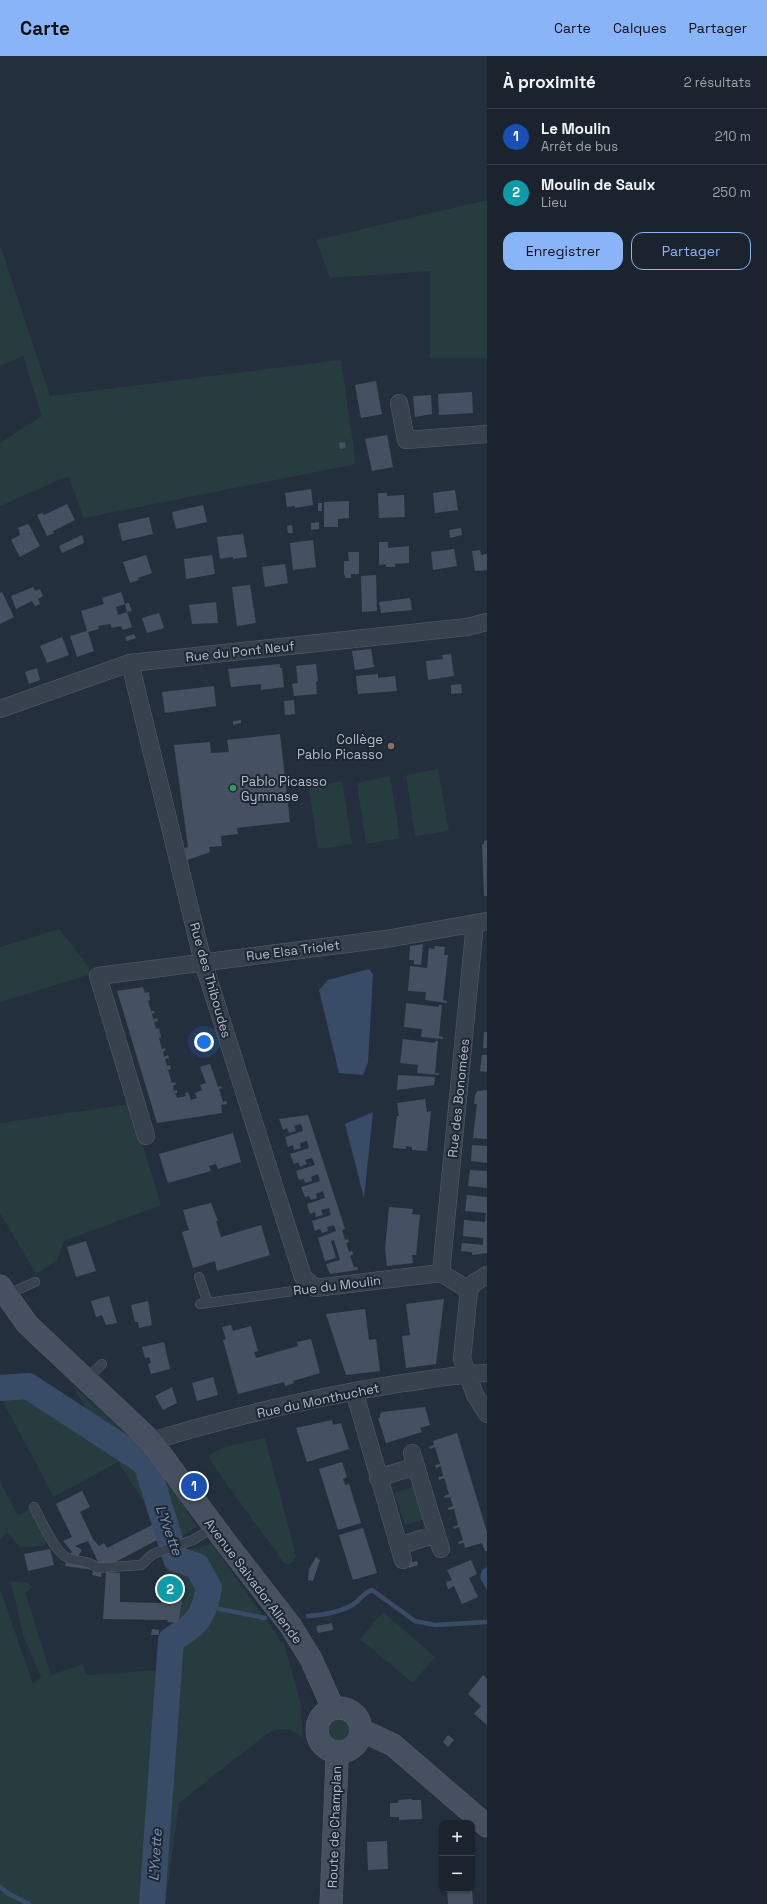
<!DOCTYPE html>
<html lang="fr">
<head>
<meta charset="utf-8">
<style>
  :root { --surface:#1b232e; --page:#282f3a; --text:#f1f3f6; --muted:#a0a4aa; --line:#39404a; --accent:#8ab4f8 }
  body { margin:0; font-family:"Space Grotesk",sans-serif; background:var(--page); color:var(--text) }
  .controls { position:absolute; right:12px; bottom:12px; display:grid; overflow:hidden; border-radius:8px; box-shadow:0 1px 3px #0004 }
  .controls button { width:36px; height:36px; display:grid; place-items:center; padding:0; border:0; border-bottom:1px solid var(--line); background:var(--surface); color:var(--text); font:20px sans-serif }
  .you { position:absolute; left:204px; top:986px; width:14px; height:14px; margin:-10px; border:3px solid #fff; border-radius:50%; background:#1a73e8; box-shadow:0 0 0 6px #1a73e833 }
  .badge { display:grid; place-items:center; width:26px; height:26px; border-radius:50%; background:var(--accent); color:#fff; font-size:13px; font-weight:700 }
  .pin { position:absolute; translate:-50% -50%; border:2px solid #fff; box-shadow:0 1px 4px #0006 }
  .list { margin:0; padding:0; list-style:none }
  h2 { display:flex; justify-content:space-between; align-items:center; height:52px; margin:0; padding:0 16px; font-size:17px }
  h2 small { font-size:13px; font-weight:400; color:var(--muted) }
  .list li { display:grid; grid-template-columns:26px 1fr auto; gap:12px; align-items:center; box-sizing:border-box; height:56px; padding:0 16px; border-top:1px solid var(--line) }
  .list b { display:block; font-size:15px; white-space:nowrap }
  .list p { margin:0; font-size:13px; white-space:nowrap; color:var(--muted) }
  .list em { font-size:13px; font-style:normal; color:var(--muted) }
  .actions { display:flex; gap:8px; padding:12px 16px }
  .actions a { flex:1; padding:9px 0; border:1px solid var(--accent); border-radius:12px; text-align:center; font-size:14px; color:var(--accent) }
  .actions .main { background:var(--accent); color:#111 }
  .map { position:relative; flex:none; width:487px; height:1848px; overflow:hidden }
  header { display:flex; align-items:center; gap:24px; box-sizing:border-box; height:56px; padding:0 20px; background:var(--accent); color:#111 }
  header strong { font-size:19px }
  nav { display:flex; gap:22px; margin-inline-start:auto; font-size:14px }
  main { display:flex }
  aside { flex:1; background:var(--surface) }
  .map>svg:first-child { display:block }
</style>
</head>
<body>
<header>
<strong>Carte</strong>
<nav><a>Carte</a><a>Calques</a><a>Partager</a></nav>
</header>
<main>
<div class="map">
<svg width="487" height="1848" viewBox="0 0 487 1848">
  <rect width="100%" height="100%" fill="#242f3e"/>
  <path fill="#263c3f" d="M487,144V302H430V215L330,222L316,184Z
    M0,189L50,340L341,304L356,408L84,462L68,420L0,450V387L42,360L23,300L0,310Z
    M438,713L449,775L415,780L406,719Z
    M390,720L400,782L366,788L357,727Z
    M342,725L352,788L318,793L309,732Z
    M59,873L88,910L91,918L0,946V891Z
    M130,1048L161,1149L64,1185L57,1204L36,1218L0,1157V1067Z
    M0,1327H6L86,1352L72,1329L151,1401L189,1453L186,1455L197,1471L185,1478L162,1489L151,1457L118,1406L54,1441L2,1344L0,1345Z
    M265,1382L296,1500L294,1505L289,1508L284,1507L211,1406L209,1401C215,1390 253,1385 265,1382Z
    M0,1426L18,1459L37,1450L50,1474L44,1490L20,1491L7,1476L0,1483Z
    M415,1430L425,1463L405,1469L394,1437Z
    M212,1488L285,1591L300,1646L303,1682C291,1672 282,1671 268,1677L179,1747L165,1848H0V1533L33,1628L41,1621L23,1579L11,1525L27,1527L33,1531L25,1536L51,1619L83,1608L86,1619L174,1613L177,1569L164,1500Z
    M383,1556L435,1601L413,1627L360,1583Z
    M324 1675a14 14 0 1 1 28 0a14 14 0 1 1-28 0Z"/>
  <path fill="#394c67" d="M369,913L373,918L368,1006L363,1019L339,1017L319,934L328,924Z
    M373,1056L364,1142L345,1068Z
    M487,1511V1534L480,1522L482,1514Z"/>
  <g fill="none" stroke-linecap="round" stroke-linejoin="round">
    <path stroke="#394c67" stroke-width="4.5" d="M205,1550L265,1562
      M308,1560C323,1559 341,1556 354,1548C361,1543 363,1537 372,1534L415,1565L435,1569L487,1566
      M0,1831L9,1838L29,1848"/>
    <path stroke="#394c67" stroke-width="26" d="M0,1332L28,1330L146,1407L176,1503L197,1510L209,1532C202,1564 198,1567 171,1584L152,1848"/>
  </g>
  <path fill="#455162" d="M376,325L382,358L361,362L355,329Z
    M472,336L473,357L439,359L438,338Z
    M431,339L432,358L415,361L413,340Z
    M387,379L393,411L372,415L365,383Z
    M345,386L346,392L340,393L339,387Z
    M311,433L313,449L295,452V450L287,451L285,437Z
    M455,434L458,454L435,457L433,437Z
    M378,437H387V440L404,439L405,461L379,462Z
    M349,445V462L338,463V471H324V446Z
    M318,447H322V455H318Z
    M67,448L75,464L53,475L54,477L47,480L37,459L42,457L44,459Z
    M203,449L207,466L176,473L172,456Z
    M149,461L153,478L122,485L118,468Z
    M319,466V473L311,474V467Z
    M27,468L29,469L40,490L20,501L11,484L20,479L18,472Z
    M292,469L293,477H288L287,470Z
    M461,472L462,479L450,482L449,474Z
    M243,478L247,501L233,503V501L220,503L217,481Z
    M82,479L84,487L62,497L59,490Z
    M313,484L316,511L293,514L290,487Z
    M379,486H388V492L409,490V507L395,508V511H386V508L379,509Z
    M454,493L457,510L433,514L431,496Z
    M480,494L481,499L487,498V514L475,515L472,495Z
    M348,496H359V518H351V522H346L344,518V505H349Z
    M146,499L152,517L138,522L139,524L130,527L123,506Z
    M212,499L215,518L186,523L184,503Z
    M285,508L288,527L265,531L262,511Z
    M376,519L377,555L362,556L361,520Z
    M250,529L256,567L237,570L232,531Z
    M33,531L35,535L40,533L43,540L38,543L40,548L35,550L32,545L16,553L11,540Z
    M2,536L14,561L0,568V537Z
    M121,536L125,548L116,551L118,559L127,556L132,571L123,574L121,570L112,572L110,568L98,570L99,573L88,576L94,595L77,601L70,580L87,575L81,555L104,548L102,542Z
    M410,542L412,554L381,557L379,546Z
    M216,546L218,567L192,568L189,549Z
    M129,547L132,555L127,556L125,548Z
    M159,557L164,572L147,577L142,562Z
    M134,578L136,582L127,585L125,581Z
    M62,581L69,599L47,607L40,590Z
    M371,593L374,611L355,614L352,595Z
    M451,598L454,620L428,624L426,605L443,603L442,599Z
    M280,608V612H282L284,631L261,634V628L231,631L228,613Z
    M316,608L318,625L316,626L317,638L294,640L292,628L298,627L296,610Z
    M37,612L40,624L29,628L25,616Z
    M378,618V622L395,620L397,635L358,638L356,620Z
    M461,628L462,637L451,638V629Z
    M214,630L216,650L165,657L162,636Z
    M294,644L295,658L285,659L284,645Z
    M241,664V667L233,669V665Z
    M280,678L290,766L237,772L238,778L221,780L222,790L209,791L210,796L187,804L185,792L188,791L174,689L210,686L211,697L229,696L227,684Z
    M487,784V840H484L482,788H484V785Z
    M423,888L421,909L414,908V904H409L410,890Z
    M435,890L445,891L444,899H448L443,944L447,945V947L425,944L426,936L408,935L410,910L427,912L429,892L434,893Z
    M143,931L145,937L149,936L150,944L148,945L151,955H154L155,957L152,958L153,963L157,962L158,965L154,966L156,973L159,972L161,981L159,982L162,993L165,992L166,994L163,996L164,1001L168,999L169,1002L165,1003L167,1010L170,1009L171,1013L168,1014L172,1027L175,1026L176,1028L173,1030L174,1035L177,1034V1037H175L177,1042L186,1040L185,1037L188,1036L191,1044L197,1042L195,1037L202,1034L200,1029L206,1027L200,1011L210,1008L218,1031L221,1030L222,1032L219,1033L223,1046L226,1045L227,1048L221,1049L222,1057L157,1067L117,935Z
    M406,947L439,951V949H442L439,980L443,981V983L421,981L422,973L404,971Z
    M484,976H487V992H483Z
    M403,983L435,987V985H438L435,1017H439V1019L417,1017L418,1009L400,1007Z
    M482,999H487V1016L480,1015Z
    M398,1019L435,1021L434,1029L397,1034Z
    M487,1034V1083L473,1082L477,1048H474L475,1040L477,1035Z
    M425,1043L427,1056L431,1055L427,1095L412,1094V1091L406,1090V1093L393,1092L397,1060H399L397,1047Z
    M308,1059L345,1173L342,1174L345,1184L348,1183L349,1186L346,1187L349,1196L352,1195L353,1198L350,1200L354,1211H357L358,1214L330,1218L326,1208L340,1204L334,1184L331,1185L336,1202L325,1205L318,1182L336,1175L334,1169L327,1171L328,1175L322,1177L320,1173L315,1175L312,1165L331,1159L329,1152L321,1154L323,1159L316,1161L315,1156L310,1158L307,1148L325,1142L323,1135L316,1138L317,1142L311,1144L309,1140L305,1141L301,1131L320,1125L318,1118L311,1121L312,1125L305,1127L304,1123L299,1124L296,1115L315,1109L312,1102L305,1104L307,1108L300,1111L298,1106L294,1108L290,1098L309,1092L307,1085L300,1087L301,1092L294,1094L293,1089L288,1091L285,1081L303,1075L301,1068L294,1070L296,1075L289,1077L287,1072L283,1074L279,1063Z
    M233,1077L241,1106L218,1113L216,1108L209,1110L211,1115L168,1127L159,1098Z
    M472,1089L487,1090V1107L471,1105Z
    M470,1114L487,1115V1132L468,1130Z
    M467,1139L487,1141V1197L472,1199V1196L461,1195L462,1187L483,1189V1182L463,1180L464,1164L485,1166L486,1157L465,1155Z
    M211,1147L218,1165H216L221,1181L261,1169L270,1199L217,1215L215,1205L193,1212L182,1176L189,1174L183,1154Z
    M389,1151L413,1153L412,1158L420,1159L416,1199H412L413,1207L387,1210L385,1193Z
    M86,1185L96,1215L76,1221L67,1191Z
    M109,1240L117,1267L106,1269L102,1259L96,1261L91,1245Z
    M444,1243L436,1308L406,1312L402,1280L410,1279L406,1248Z
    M148,1245L152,1269L139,1272L138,1266H135L131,1249Z
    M365,1253L369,1284L376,1283L380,1315L346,1319L326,1258Z
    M231,1269L233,1275L251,1270L258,1295L254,1296L256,1302L298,1290L297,1286L311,1283L320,1317L293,1325L294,1327L285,1330L284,1326L238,1338L223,1284L226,1283L222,1271Z
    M164,1286L170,1313L151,1318L148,1308L151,1307L149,1301L145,1302L142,1291Z
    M213,1321L218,1339L197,1345L192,1327Z
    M172,1331L177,1347L163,1354L155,1340Z
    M425,1351L430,1369L420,1372L422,1376L386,1387L378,1362H380V1358L382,1356Z
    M332,1364L333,1369L341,1367L349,1393L307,1406L296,1372Z
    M457,1377L487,1476V1495H485L482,1487L465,1492L464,1487L459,1488L458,1486L463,1484L459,1471L454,1473L453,1471L458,1469L454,1453L448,1454V1452L453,1450L450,1441L445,1442L444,1440L449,1438L444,1422L439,1424L438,1421L443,1420L441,1410L436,1412L435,1409L440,1408L435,1391L430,1393L429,1391L434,1389L433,1385Z
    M342,1406L347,1421L343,1423L345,1429L349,1428L361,1467L338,1474L319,1413Z
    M82,1435L90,1451L80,1456L93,1483L99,1490L104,1487L107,1492L152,1469L157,1484L110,1509L108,1506L100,1510L88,1485L75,1490L82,1494L77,1502L70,1498L72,1496L63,1485L72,1481L56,1448Z
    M363,1472L377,1517L353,1524L339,1479Z
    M50,1493L54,1509L28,1515L24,1498Z
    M316,1501L320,1504L313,1525L308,1524L309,1513Z
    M471,1504L477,1518L469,1522L478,1541L462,1548L454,1530L448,1533L446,1526L452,1524L447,1514Z
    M417,1505L418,1509L409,1512L407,1508Z
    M66,1506L93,1511L102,1515L101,1521L92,1519L93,1514L65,1510Z
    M106,1516L120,1517V1546L161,1547L159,1521H177L182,1545L178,1567L167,1566L168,1564L103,1563Z
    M332,1567L333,1574L318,1577L316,1570Z
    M152,1573L159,1574V1579H151Z
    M483,1619L487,1623V1669L474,1658L481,1650L468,1638Z
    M448,1679L454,1684L448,1691L443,1686Z
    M412,1743V1744H421L422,1763L399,1764V1761H390V1747H398V1744Z
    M387,1785L388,1813L368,1814L367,1786Z
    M447,1833H472L473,1848H448Z"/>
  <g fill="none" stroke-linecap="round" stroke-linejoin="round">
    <defs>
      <path id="lane" d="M199,1221L208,1247
        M6,1239L35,1226
        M200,1248L315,1232
        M86,1324L102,1308
        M34,1451C42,1465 54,1496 68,1502C77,1506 90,1504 97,1512L141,1509L153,1498L193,1484L214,1471"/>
      <path id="street" d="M399,347L406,384L487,378
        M130,607L203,906L303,1221L315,1232L441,1217L469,1234
        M0,653L130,607L467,571L487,566
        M146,1080L98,920L386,883L487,865
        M441,1217L475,867
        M487,1219L474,1227L469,1234L462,1303L475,1339L487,1358
        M354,1335L403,1504
        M151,1385C231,1361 314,1341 397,1328C427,1324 457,1318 487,1317
        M412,1397L441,1493
        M378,1422L416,1410
        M399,1490L436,1478"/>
      <path id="secondary" d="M0,1230L27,1268L151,1385L224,1484L290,1569L311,1603L333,1652
        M317 1674a22 22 0 1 1 44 0a22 22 0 1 1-44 0Z
        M361,1674L393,1689L487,1770
        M331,1848L337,1704L341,1696"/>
    </defs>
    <use href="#lane" stroke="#565f6c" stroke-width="10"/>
    <use href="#street" stroke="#565f6c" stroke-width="18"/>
    <use href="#secondary" stroke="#565f6c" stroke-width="23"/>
    <use href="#lane" stroke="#38414e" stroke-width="9"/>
    <use href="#street" stroke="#38414e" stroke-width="17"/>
    <use href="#secondary" stroke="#465061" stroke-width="22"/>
  </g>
  <circle fill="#8d6e63" stroke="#1d2633" stroke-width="1.5" cx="391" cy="690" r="4"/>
  <circle fill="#2e9e5b" stroke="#1d2633" stroke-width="1.5" cx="233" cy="732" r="4"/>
  <g text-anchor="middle" stroke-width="4" stroke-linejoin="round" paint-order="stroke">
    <g font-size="13" fill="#b4bcc9" stroke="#1d2633">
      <text transform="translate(240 595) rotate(-6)" y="5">Rue du Pont Neuf</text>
      <text transform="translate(293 894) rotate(-7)" y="5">Rue Elsa Triolet</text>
      <text transform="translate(211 924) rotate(74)" y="5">Rue des Thiboudes</text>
      <text transform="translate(458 1042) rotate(-84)" y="5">Rue des Bonomées</text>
      <text transform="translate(337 1229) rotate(-7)" y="5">Rue du Moulin</text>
      <text transform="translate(318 1344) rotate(-12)" y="5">Rue du Monthuchet</text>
      <text transform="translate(254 1525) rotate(53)" y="5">Avenue Salvador Allende</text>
      <text transform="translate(334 1771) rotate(-88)" y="5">Route de Champlan</text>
    </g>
    <g font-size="13" fill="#b4bcc9" stroke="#1d2633" text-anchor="end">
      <text x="383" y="688">Collège<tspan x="383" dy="15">Pablo Picasso</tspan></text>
      <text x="241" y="730" text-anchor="start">Pablo Picasso<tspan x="241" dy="15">Gymnase</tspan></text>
    </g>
    <g font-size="14" font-style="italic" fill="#7c92b1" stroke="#1d2633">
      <text transform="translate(169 1474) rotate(70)" y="5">L'Yvette</text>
      <text transform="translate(155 1799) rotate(-86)" y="5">L'Yvette</text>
    </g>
  </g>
</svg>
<div class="controls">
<button>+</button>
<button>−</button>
</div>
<div class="you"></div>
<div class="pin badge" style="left:194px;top:1430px;background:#1a4fb4">1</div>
<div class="pin badge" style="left:170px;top:1533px;background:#0f9aa8">2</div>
</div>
<aside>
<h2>À proximité<small>2 résultats</small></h2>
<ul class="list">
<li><span class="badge" style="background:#1a4fb4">1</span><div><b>Le Moulin</b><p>Arrêt de bus</p></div><em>210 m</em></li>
<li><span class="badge" style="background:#0f9aa8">2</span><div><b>Moulin de Saulx</b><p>Lieu</p></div><em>250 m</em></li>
</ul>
<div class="actions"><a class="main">Enregistrer</a><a>Partager</a></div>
</aside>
</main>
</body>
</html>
